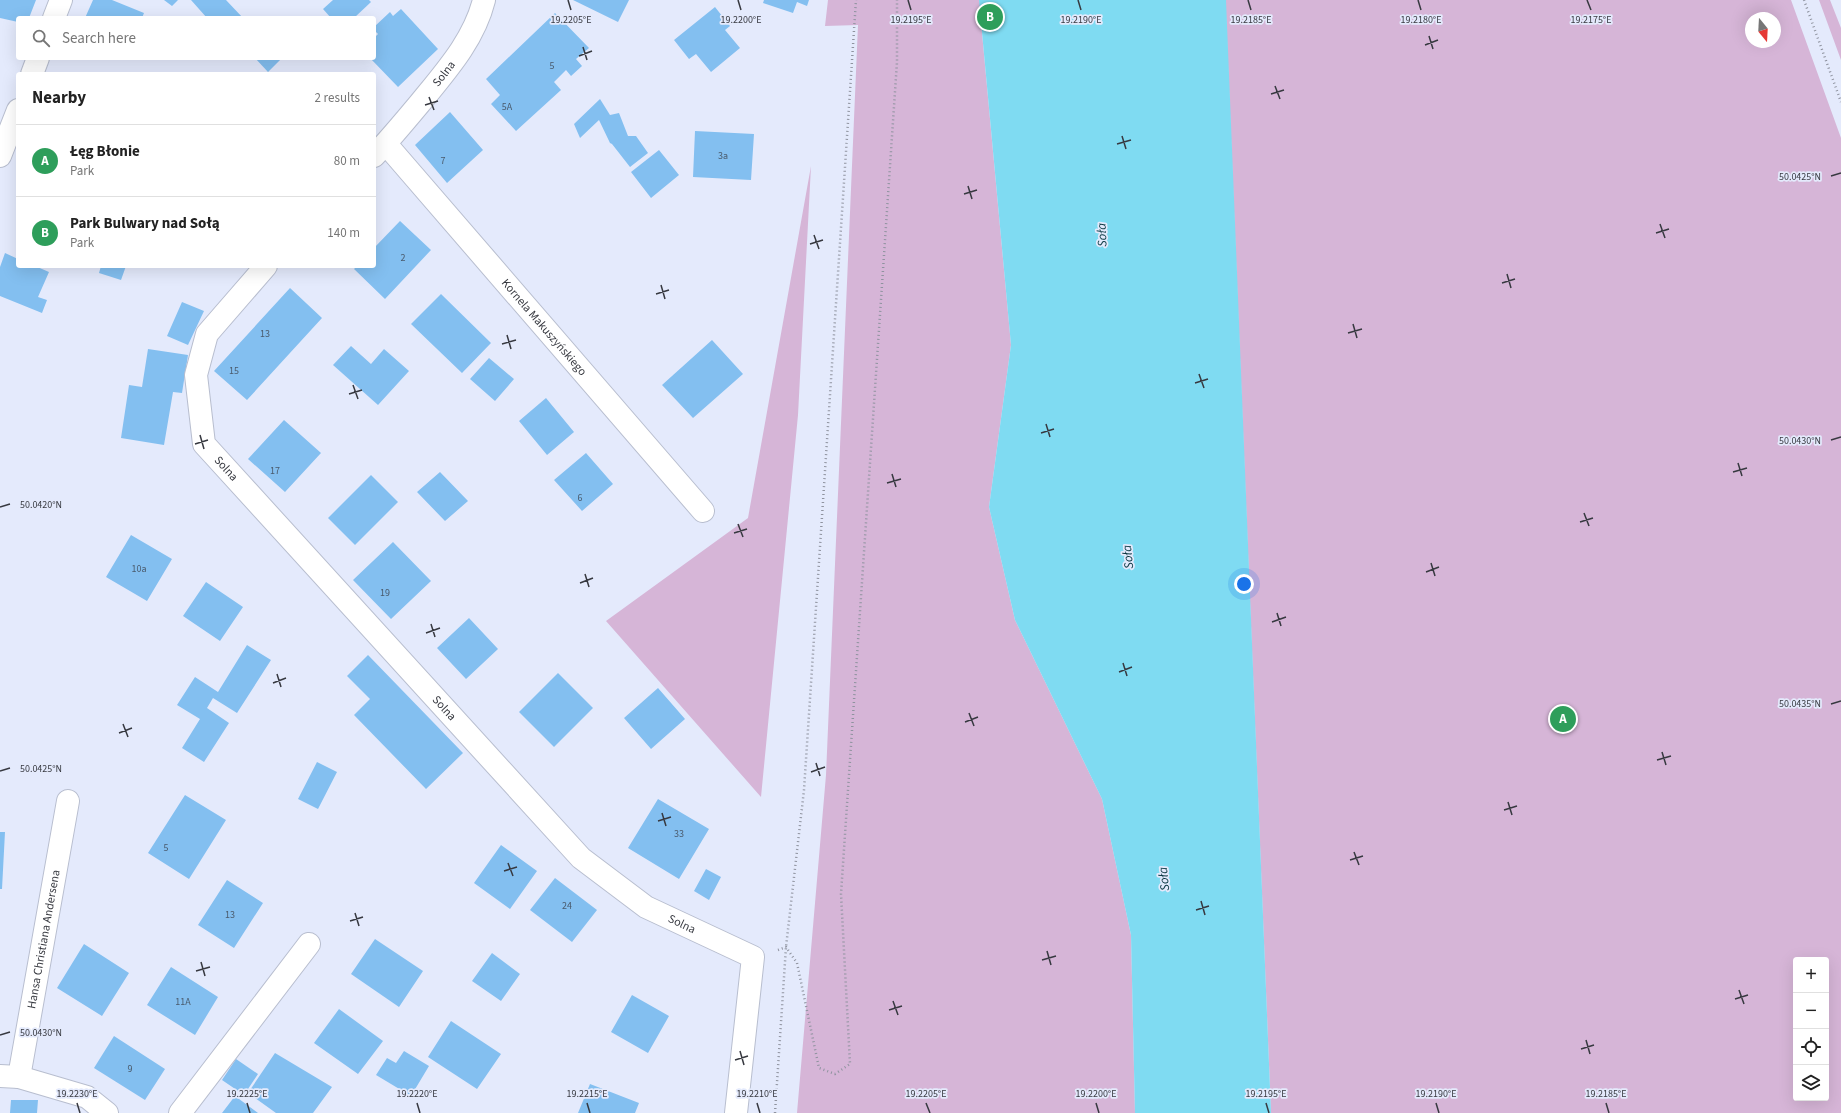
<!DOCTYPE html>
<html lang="en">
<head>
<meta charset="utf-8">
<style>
  :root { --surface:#fff; --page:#f2f2f2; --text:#222; --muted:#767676; --line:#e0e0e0; --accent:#4a8119 }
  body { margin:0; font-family:"Source Sans 3",sans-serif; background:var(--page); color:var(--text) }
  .controls { position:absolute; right:12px; bottom:12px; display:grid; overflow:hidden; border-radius:4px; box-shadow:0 4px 16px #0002 }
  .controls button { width:36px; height:36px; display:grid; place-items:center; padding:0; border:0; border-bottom:1px solid var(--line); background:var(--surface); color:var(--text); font:20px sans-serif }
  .compass { position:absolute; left:1745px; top:12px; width:36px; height:36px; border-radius:50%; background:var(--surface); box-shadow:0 4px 16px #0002; rotate:162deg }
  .you { position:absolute; left:1244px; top:584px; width:14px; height:14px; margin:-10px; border:3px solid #fff; border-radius:50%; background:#1a73e8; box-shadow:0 0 0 6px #1a73e833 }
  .badge { display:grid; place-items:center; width:26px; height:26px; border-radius:50%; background:var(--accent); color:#fff; font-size:13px; font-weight:700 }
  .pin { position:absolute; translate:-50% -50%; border:2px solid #fff; box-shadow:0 1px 4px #0006 }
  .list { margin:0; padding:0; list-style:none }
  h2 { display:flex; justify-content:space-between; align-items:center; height:52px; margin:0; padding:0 16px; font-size:17px }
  h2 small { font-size:13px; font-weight:400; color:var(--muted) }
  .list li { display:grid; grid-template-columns:26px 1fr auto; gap:12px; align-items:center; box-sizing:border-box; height:72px; padding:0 16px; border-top:1px solid var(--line) }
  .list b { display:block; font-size:15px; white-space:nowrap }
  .list p { margin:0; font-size:13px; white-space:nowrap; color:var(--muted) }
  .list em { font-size:13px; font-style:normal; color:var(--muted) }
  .icon { flex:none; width:22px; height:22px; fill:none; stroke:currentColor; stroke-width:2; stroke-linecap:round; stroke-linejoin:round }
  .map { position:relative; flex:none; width:1841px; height:1113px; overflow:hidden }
  .search { position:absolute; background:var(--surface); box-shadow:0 4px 16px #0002; left:16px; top:16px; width:360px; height:44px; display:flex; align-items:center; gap:10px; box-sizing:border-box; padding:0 14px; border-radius:4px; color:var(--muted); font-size:15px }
  .panel { position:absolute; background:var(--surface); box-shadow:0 4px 16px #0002; left:16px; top:72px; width:360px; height:196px; border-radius:4px }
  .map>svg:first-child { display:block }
</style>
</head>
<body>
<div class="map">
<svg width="1841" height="1113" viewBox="0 0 1841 1113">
  <rect width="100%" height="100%" fill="#e4eafc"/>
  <path fill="#d6b5d7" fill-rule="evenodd" d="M828,0H1791L1841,138V1113H1271L1226,16L981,22L1011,345L989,507L1015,620L1102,799L1131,935L1135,1113H797L826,775L858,25L825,26ZM1751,18H1775V42H1751ZM1796,960H1826V1098H1796Z
    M1819,0H1830L1841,28V60Z
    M811,166L798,415L761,797L606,621L748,518Z"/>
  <path fill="#7fdbf2" d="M979,0H1226L1271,1113H1135L1131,935L1102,799L1015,620L989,507L1011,345Z"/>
  <path fill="#83bff0" d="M0,0H36L29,18H18V22L0,18Z
    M93,0H112L144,13L142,18H85Z
    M164,0H178L172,6Z
    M191,0H226L243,18H207Z
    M333,0H369L371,2L354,18H331L323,9Z
    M573,0H629L618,22Z
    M764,0H809L807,6L797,2L793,13L763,3Z
    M715,7L730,26L725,30L740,48L711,72L696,54L689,59L674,40Z
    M401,9L438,49L398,87L370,58H374V38L378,34L374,30V27L390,12L393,16Z
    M555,13L589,48L576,59L582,66L571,76L566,70L554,82L561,90L516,131L491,104L500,95L486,79Z
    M255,58H282L268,72Z
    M600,99L610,115L619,113L628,136H636L648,153L630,167L612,144L610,143L599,120L580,138L574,124Z
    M450,112L483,150L447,183L415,145Z
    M695,131L754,134L751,180L693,177Z
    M659,150L679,175L651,198L631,172Z
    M400,221L431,250L385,299L354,269L357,266H374V248Z
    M5,253L18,259V266H35L49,272L38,297L47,300L42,313L0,296V267Z
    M101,266H126L121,280L99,273Z
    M290,288L322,318L247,400L214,371Z
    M441,294L491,343L462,373L411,324Z
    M182,302L204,311L188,345L167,336Z
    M712,340L743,374L693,418L662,385Z
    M351,346L371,364L384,349L409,371L378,405L333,365Z
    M148,349L188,355L182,393L173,392L164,445L121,438L129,385L142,387Z
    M489,358L514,379L495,401L470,379Z
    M546,398L574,432L547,455L519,421Z
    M284,420L321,453L285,492L248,459Z
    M586,453L613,484L582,511L554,480Z
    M440,472L468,501L445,521L417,492Z
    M371,475L398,502L355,545L328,518Z
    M131,535L172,559L147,601L106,577Z
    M393,542L431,581L391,619L353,580Z
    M206,582L243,607L220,641L183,616Z
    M469,618L498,649L466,679L437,648Z
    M247,645L271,660L237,713L213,698L207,708L229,723L204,762L182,748L200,719L177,705L195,677L218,692Z
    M368,655L463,753L426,789L354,715L370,699L347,676Z
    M558,673L593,708L554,747L519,712Z
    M658,688L685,719L651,749L624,718Z
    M317,762L337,772L318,809L298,799Z
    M185,795L226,820L189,879L148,853Z
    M658,799L709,829L679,879L628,848Z
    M0,832H5L2,889H0Z
    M501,845L537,871L510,909L474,883Z
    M706,869L721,877L709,900L694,891Z
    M555,878L597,910L572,942L530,910Z
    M227,880L263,903L234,948L198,925Z
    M375,939L423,971L399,1007L351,974Z
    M84,944L129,973L102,1016L57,988Z
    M492,953L520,974L501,1001L472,981Z
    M171,967L218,997L195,1035L147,1005Z
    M632,995L669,1016L648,1053L611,1032Z
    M339,1009L383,1041L358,1074L314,1043Z
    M451,1021L501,1054L477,1089L428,1057Z
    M114,1036L165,1069L145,1100L94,1068Z
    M404,1051L429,1066L411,1096L376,1075L387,1058L396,1063Z
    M275,1053L332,1087L313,1113H276L248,1093Z
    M236,1059L258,1074L244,1095L222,1080Z
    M590,1084L639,1103L635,1113H578Z
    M235,1096L258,1113H222Z
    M11,1100H38L37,1113H10Z"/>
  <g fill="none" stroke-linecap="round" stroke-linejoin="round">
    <defs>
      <g id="minor">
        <path d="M54,18L61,0"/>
        <path d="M32,74L38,58"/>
        <path id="s1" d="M386,144L703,511"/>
        <path d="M0,156L18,110"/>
        <path id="s2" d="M374,156C390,139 405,121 420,103C446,71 474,40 484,0"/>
        <path id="s3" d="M266,266L207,334L196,375L204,444L581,858L646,907L753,957L736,1113"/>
        <path id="s4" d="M0,1076L19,1077L68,801"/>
        <path d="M19,1077L87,1097L107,1113"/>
        <path d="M180,1113L309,944"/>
      </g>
    </defs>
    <use href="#minor" stroke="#b8becf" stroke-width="24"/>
    <path stroke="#8f939f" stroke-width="2.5" stroke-dasharray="1 3" stroke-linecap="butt" d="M1804,0L1841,102
      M778,950L786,947L797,963L819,1068L835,1074L850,1064L841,894L897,62V0
      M775,1113L786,947L804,790L856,0"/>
    <use href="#minor" stroke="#fff" stroke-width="22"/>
  </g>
  <path fill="none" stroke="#373940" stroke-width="1.5" d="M568,0L571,10M738,0L741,10M908,0L911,10M1078,0L1081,10M1248,0L1251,10M1418,0L1421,10M1587,0L1591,10M1429,36L1433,49M1425,45L1438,40M583,47L587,60M579,56L592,51M1275,86L1280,99M1271,94L1284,90M429,97L434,110M425,105L438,101M1122,136L1126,149M1117,144L1131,140M1831,176L1841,173M968,186L972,199M964,194L977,190M1660,224L1665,238M1656,233L1669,229M814,235L819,249M810,244L823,240M1507,274L1511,288M1502,283L1515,279M661,285L665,299M656,294L669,290M1353,324L1357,338M1348,333L1362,329M507,335L511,349M502,344L516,340M1199,374L1204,388M1195,383L1208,379M353,385L358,399M349,394L362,390M1046,424L1050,437M1041,433L1054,429M200,435L204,449M1831,440L1841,437M195,444L208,440M1738,463L1742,476M1733,472L1747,468M892,474L896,487M887,483L901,479M0,507L10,504M1584,513L1589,526M1580,522L1593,518M738,524L743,537M734,533L747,529M1431,563L1435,576M1426,572L1439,567M585,574L589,587M580,583L593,578M1277,613L1281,626M1272,622L1286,617M431,624L435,637M426,633L440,628M1123,663L1127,676M1119,672L1132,667M277,674L281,687M273,683L286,678M1831,704L1841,701M969,713L974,726M965,722L978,717M123,724L128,737M119,733L132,728M1662,752L1666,765M1657,760L1671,756M816,763L820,776M0,771L10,768M811,772L825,767M1508,802L1512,815M1504,810L1517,806M662,813L666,826M658,821L671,817M1354,852L1359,865M1350,860L1363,856M508,863L513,876M504,871L517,867M1201,901L1205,915M1196,910L1209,906M355,913L359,926M350,921L363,917M1047,951L1051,965M1042,960L1056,956M201,962L205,976M196,971L210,967M1739,990L1744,1004M1735,999L1748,995M893,1001L898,1015M889,1010L902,1006M0,1035L10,1032M1586,1040L1590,1054M1581,1049L1594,1045M740,1051L744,1065M735,1060L748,1056M77,1103L80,1113M247,1103L250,1113M417,1103L420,1113M587,1103L590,1113M757,1103L760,1113M926,1103L930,1113M1096,1103L1099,1113M1266,1103L1269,1113M1436,1103L1439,1113M1606,1103L1609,1113"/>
  <g text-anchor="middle" stroke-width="3.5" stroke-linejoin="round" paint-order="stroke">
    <g font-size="10" fill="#4a5a6c">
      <text x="552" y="69">5</text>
      <text x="507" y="110">5A</text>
      <text x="723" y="159">3a</text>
      <text x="443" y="164">7</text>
      <text x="403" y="261">2</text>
      <text x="265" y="337">13</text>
      <text x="234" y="374">15</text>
      <text x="275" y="474">17</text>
      <text x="580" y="501">6</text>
      <text x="139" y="572">10a</text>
      <text x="385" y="596">19</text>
      <text x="679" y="837">33</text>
      <text x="166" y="851">5</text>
      <text x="567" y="909">24</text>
      <text x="230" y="918">13</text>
      <text x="183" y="1005">11A</text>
      <text x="130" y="1072">9</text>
    </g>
    <g font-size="12" fill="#373940" stroke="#e4eafc">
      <text dy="4" stroke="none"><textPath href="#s2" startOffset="108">Solna</textPath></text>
      <text dy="4" stroke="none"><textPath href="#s1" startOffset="242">Kornela Makuszyńskiego</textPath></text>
      <text dy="4" stroke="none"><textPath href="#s3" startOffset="235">Solna</textPath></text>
      <text dy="4" stroke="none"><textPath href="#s3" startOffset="559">Solna</textPath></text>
      <text dy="4" stroke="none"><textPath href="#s3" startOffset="883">Solna</textPath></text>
      <text dy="4" stroke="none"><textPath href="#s4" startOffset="159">Hansa Christiana Andersena</textPath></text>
    </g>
    <g font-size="13" font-style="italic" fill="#08353f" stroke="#e4eafc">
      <text transform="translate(1101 235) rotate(-92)" y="5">Soła</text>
      <text transform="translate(1127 557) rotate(-96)" y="5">Soła</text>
      <text transform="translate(1163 879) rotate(-96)" y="5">Soła</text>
    </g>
  </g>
  <g font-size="10" text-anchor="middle" fill="#373940" stroke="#e4eafc" stroke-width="3.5" stroke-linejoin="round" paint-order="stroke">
    <text x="571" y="23">19.2205°E</text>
    <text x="741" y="23">19.2200°E</text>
    <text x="911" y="23">19.2195°E</text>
    <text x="1081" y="23">19.2190°E</text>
    <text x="1251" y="23">19.2185°E</text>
    <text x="1421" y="23">19.2180°E</text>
    <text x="1591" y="23">19.2175°E</text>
    <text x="1800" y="180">50.0425°N</text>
    <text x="1800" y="444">50.0430°N</text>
    <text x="41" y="508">50.0420°N</text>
    <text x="1800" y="707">50.0435°N</text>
    <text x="41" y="772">50.0425°N</text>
    <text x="41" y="1036">50.0430°N</text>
    <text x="77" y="1097">19.2230°E</text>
    <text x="247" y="1097">19.2225°E</text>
    <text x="417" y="1097">19.2220°E</text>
    <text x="587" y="1097">19.2215°E</text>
    <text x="757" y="1097">19.2210°E</text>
    <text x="926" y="1097">19.2205°E</text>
    <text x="1096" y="1097">19.2200°E</text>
    <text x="1266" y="1097">19.2195°E</text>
    <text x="1436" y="1097">19.2190°E</text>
    <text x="1606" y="1097">19.2185°E</text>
  </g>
</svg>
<div class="controls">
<button>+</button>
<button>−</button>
<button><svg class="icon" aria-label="locate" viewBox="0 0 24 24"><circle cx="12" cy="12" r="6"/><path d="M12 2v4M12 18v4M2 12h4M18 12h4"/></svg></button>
<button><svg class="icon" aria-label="layers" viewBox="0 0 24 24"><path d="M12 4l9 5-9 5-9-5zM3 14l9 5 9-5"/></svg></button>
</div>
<svg class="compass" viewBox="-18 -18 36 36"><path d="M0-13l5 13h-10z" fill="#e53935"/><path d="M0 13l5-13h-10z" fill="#767676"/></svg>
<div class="you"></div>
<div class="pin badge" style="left:1563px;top:719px;background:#2e9e5b">A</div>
<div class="pin badge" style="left:990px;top:17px;background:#2e9e5b">B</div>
<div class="search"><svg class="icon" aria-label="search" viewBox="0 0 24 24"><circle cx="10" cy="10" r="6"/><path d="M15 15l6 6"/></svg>Search here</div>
<section class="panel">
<h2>Nearby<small>2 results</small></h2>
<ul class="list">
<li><span class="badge" style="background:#2e9e5b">A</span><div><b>Łęg Błonie</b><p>Park</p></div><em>80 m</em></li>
<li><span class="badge" style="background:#2e9e5b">B</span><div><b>Park Bulwary nad Sołą</b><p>Park</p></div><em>140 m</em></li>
</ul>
</section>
</div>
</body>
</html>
